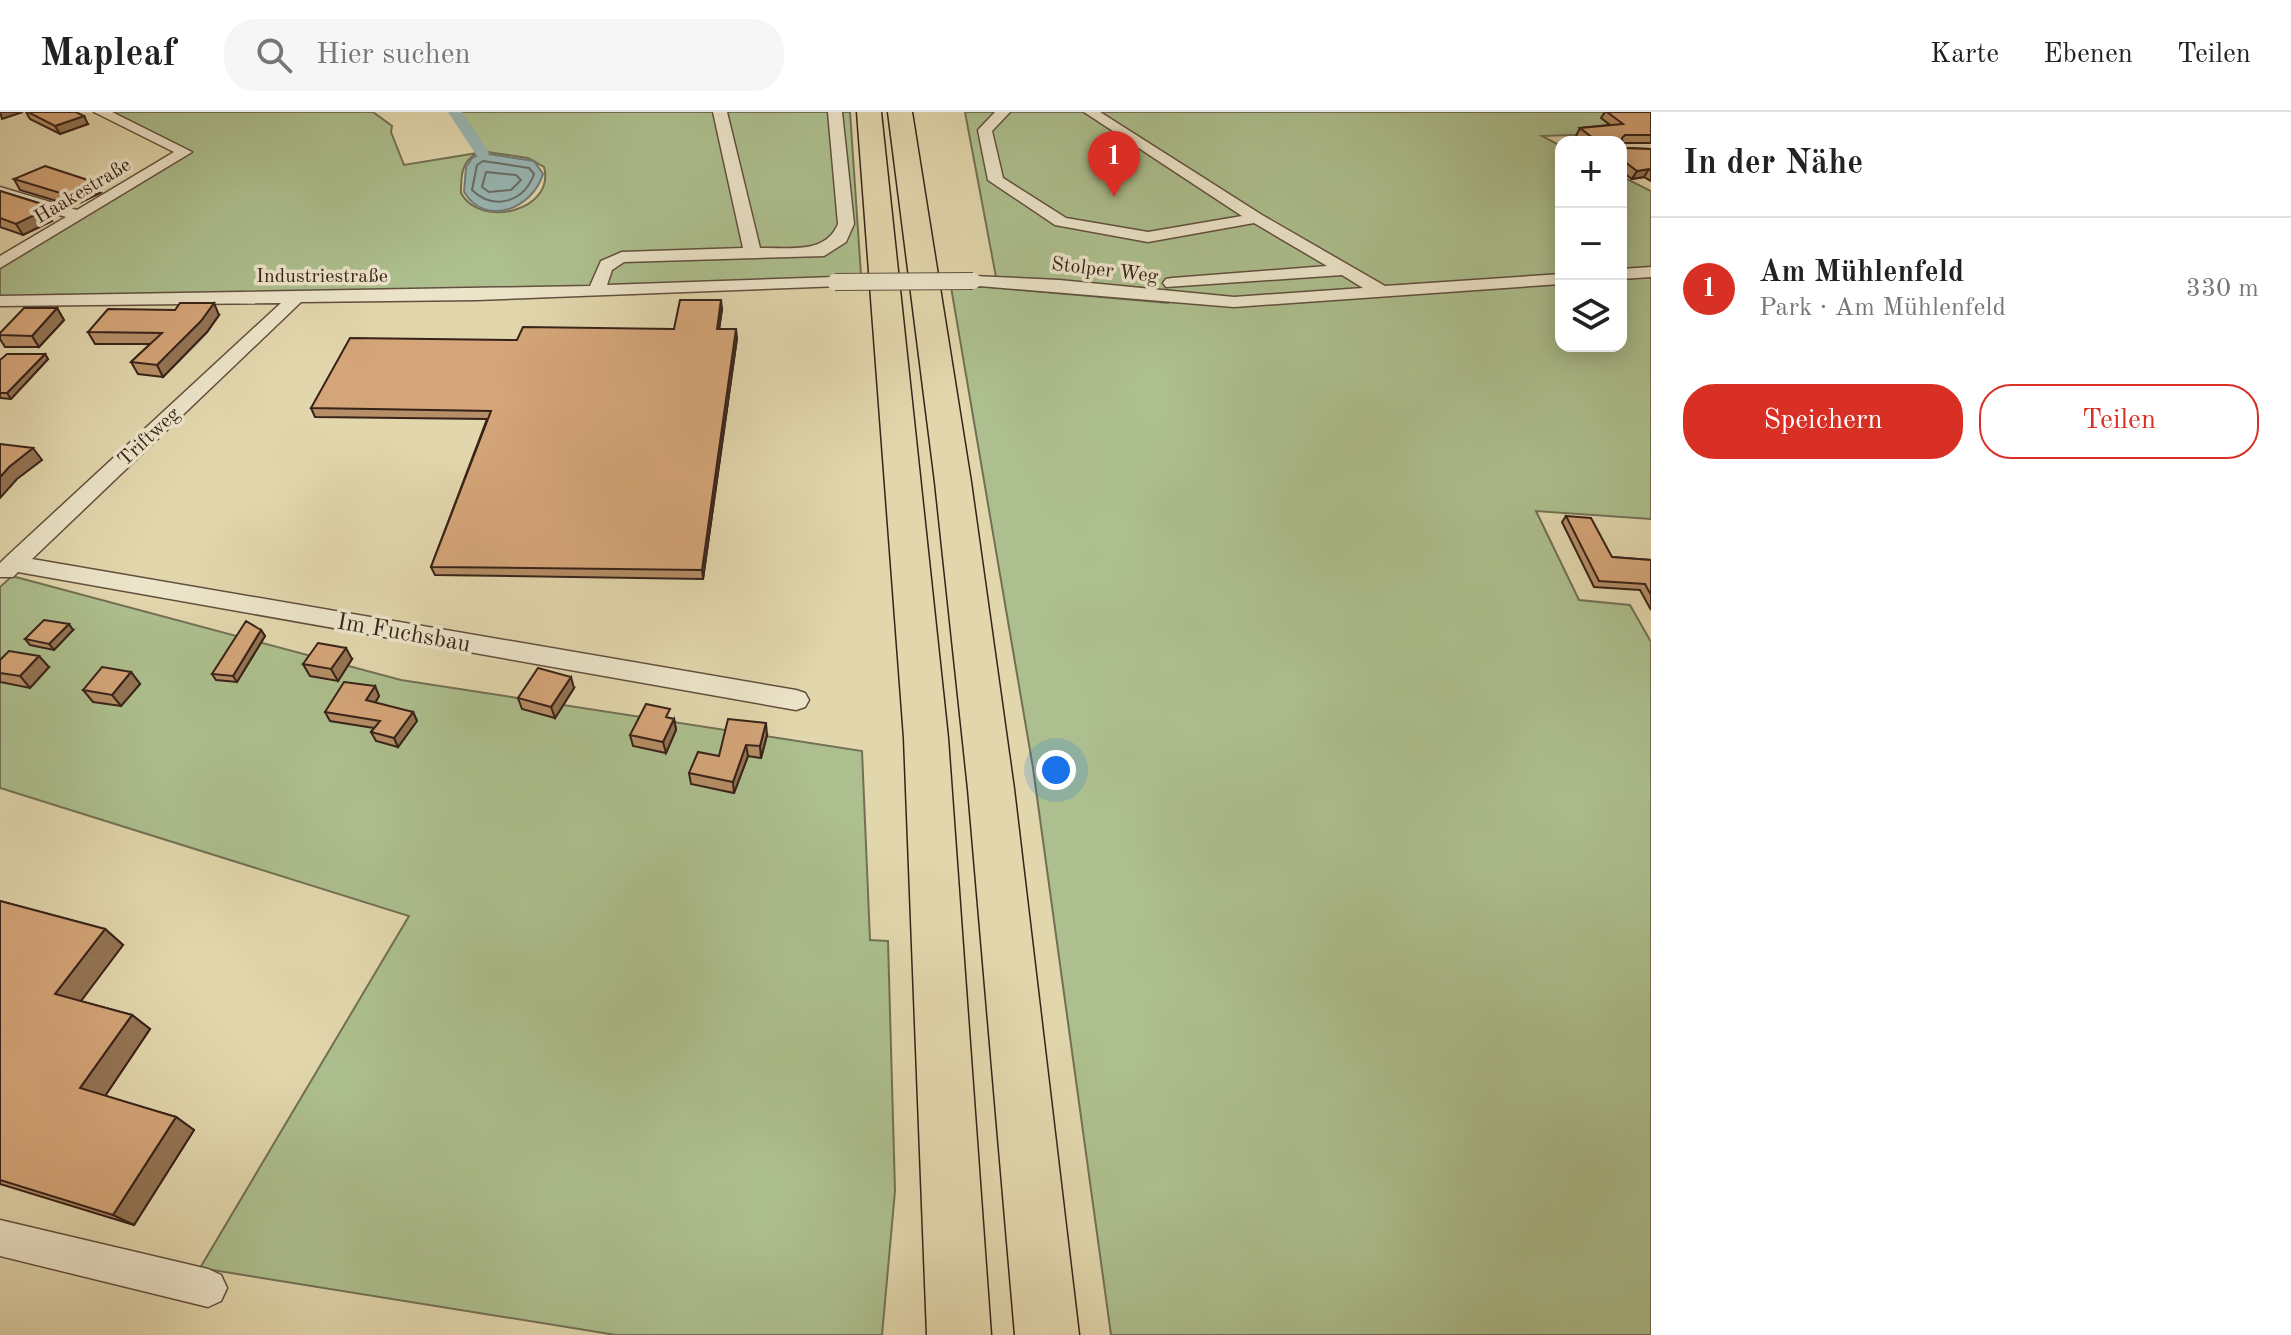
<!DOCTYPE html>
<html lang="de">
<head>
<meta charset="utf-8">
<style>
  :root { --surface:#fff; --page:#f6f6f6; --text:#222; --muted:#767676; --line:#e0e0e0; --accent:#d93025 }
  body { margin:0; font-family:"Old Standard TT",serif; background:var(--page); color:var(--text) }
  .controls { position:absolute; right:24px; top:24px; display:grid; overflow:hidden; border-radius:16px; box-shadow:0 4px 20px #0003 }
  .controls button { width:72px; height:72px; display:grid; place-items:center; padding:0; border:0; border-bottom:2px solid var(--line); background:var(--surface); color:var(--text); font:40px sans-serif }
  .you { position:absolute; left:1056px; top:658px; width:28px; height:28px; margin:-20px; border:6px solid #fff; border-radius:50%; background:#1a73e8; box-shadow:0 0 0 12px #1a73e833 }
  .badge { display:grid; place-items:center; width:52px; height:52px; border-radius:50%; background:var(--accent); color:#fff; font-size:26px; font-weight:700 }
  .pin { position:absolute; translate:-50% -66px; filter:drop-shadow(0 2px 4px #0008) }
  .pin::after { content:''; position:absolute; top:42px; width:28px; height:24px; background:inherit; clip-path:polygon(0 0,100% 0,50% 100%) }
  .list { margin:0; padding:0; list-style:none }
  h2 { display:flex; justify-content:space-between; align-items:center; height:104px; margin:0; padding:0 32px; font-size:34px }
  h2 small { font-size:26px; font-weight:400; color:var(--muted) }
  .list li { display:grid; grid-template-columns:52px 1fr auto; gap:24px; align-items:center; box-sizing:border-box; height:144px; padding:0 32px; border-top:2px solid var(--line) }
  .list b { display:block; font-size:30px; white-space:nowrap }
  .list p { margin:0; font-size:26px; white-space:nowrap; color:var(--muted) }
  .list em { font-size:26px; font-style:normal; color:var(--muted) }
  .actions { display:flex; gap:16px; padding:24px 32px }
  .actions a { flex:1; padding:18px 0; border:2px solid var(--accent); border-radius:32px; text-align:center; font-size:28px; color:var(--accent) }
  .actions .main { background:var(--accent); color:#fff }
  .icon { flex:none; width:44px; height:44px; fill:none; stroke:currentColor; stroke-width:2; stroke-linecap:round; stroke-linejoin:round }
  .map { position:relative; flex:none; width:1651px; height:1223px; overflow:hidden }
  header { display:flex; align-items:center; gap:48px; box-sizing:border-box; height:112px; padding:0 40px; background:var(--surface); border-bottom:2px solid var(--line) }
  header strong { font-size:38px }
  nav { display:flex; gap:44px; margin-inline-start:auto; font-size:28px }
  .search { width:560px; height:72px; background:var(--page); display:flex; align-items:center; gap:20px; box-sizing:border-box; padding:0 28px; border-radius:32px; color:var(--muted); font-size:30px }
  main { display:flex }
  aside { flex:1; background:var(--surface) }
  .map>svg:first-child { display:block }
</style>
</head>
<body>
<header>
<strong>Mapleaf</strong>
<div class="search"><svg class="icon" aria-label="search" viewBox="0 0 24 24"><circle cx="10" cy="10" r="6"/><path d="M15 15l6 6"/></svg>Hier suchen</div>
<nav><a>Karte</a><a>Ebenen</a><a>Teilen</a></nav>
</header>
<main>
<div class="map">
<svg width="1651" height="1223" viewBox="0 0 1651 1223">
  <rect width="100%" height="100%" fill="#e2d6ac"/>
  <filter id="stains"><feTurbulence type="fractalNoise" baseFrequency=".0025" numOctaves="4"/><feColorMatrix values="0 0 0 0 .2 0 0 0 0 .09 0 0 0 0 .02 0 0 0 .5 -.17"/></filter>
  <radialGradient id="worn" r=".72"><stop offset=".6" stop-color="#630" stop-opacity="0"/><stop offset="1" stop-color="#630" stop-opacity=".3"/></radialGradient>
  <path fill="#adbf8e" stroke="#727054" stroke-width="2" d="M108,0H373L392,14L391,20L404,53L477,41C461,50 461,64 461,81C480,117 556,99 544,55L528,46L487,40L460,0H850L861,163L834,168L594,176L0,185V156L185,38Z
    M965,0H1651V20L1542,24L1561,34V234H1621V64L1651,79V407L1536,399L1579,488L1630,493L1651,530V1223H1111L1033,656L951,175H989L1168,191L1169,182L1054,168L996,165Z
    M12,464L401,568L862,639L870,828L888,829L895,1079L882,1223H616L200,1156L409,804L0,676V475Z"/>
  <path fill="#98b7b4" stroke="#727b76" stroke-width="2" d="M482,41L534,49L543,62C533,96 486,116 464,80L466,55L472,46Z"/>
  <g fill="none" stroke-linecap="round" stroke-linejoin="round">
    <path stroke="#686c66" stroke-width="2" d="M483,49L529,56L534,62C524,90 494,99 472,78L477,53Z
      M486,60L516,63L521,68L511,78L489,80L482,75Z"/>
    <path fill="#98b7b4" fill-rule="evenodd" d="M448,0H462L489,41L487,44H477Z"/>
    <defs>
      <path id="street" d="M94,0H112L192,40L0,156V144L66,105L0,85V75L77,98L174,40Z
        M713,0H727L760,136C789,135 825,143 838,112L828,0H842L854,112L846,130L824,144L624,150L612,158L607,173L835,165L841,166L844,170L841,174L477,188L301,190L32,447L796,578L805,581L809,588L805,595L796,598L18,460L13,465H0V451L5,446L281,191L0,194V184L590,174L601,149L622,140L743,136Z
        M995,0H1010L992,19L1003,66L1066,106L1148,120L1242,104L1084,0H1100L1262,103L1385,174L1561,162V172L1234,195L967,173L964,169L973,164L1059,168L1234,185L1363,176L1342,163L1166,175L1163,171L1166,167L1172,166L1327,154L1254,111L1148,130L1055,113L988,68L978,18Z
        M1651,155V165L1621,167V157Z
        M0,1108L208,1157L221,1163L227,1176L221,1189L208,1195L0,1144Z"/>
      <path id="highway" d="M857,0H881L948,626L991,1223H927L904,626Z
        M888,0H912L971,370L1014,677L1079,1223H1015L968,677L935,370Z"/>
    </defs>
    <use href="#street" stroke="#624f3e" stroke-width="3"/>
    <use href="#highway" stroke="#382219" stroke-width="3"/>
    <use href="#street" fill="#ece4c9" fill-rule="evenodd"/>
    <use href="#highway" fill="#e2d6ac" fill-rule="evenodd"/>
    <defs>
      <path id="street-bridge" d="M835,170L973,169"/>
    </defs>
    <use href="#street-bridge" stroke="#624f3e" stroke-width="18" stroke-linecap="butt"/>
    <use href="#street-bridge" stroke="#ece4c9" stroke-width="16"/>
  </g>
  <path fill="#b68e67" stroke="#382219" stroke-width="2" d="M26,0H76L88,12L60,22L30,7Z
    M1605,0H1651V31H1623V36L1651,37V69L1644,65L1632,67L1621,59V30H1584L1576,24L1580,16L1610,13L1601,6Z
    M14,67L100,81L73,94L20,78Z
    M0,79L45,93L51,104L49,105L52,109L23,123L0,115Z
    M57,196L64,208L39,235H5L0,227V221Z
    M722,197L719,217L737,226L703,467L435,463L431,455L487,307L315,305L311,296L517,228L674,217Z
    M219,203L207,220L163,265L138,262L131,250L150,232H95L88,220Z
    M45,242L48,247L11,287L0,286V248Z
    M1566,404L1612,445L1651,448V498L1640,478L1594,475L1562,410Z
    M73,518L54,538L30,533L25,527Z
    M261,518L265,524L237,570L216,568L212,562Z
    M352,547L338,569L310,564L303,552Z
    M0,548L49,555L30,576L0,570Z
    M131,560L140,572L121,594L93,590L83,578Z
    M375,574L379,584L375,591L413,600L417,609L398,635L376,629L371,620L374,616L330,609L325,600Z
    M574,576L555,606L522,597L518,586Z
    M672,607H674L676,618L666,641L633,634L630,623Z
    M767,623L761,646L748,644L734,681L691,672L689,661L719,644Z
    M0,789L105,817L123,833L80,889L132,903L150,917L105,984L176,1005L194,1018L134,1113L0,1072Z"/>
  <path fill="#947454" stroke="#382219" stroke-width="2" d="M0,0H23L2,7Z
    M84,4L88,12L60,22L55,14Z
    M1649,57L1644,65L1632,67L1637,59Z
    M94,70L100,81L73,94L67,83Z
    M45,93L51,104L49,105L52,109L23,123L16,112L38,96Z
    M721,188L722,197L718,225L717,217Z
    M214,191L219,203L207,220L163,265L157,253Z
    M57,196L64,208L39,235L32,224Z
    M736,217L737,226L703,467L702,458Z
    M45,242L48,247L11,287L7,281Z
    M33,336L42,348L17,367L0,386V365L9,355Z
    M69,512L73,518L54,538L49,532Z
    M261,518L265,524L237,570L233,564Z
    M346,536L352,547L338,569L331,557Z
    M39,544L49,555L30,576L20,564Z
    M131,560L140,572L121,594L112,583Z
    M571,565L574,576L555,606L551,595Z
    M375,574L379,584L371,598L366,588Z
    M413,600L417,609L398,635L394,626Z
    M674,607L676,618L666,641L663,630Z
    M766,611L767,623L761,646L760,634Z
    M746,633L748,644L734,681L733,670Z
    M105,817L123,833L75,897L55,882Z
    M132,903L150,917L101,990L80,976Z
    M176,1005L194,1018L134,1113L113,1103Z"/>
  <path fill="#d4a578" stroke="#382219" stroke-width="2" d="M28,0H76L84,4L55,14Z
    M1607,0H1651V23H1625L1622,26L1623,36L1651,37V58L1649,57L1637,59L1621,47V30H1598L1580,16L1623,12Z
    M45,54L94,70L67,83L14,67Z
    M0,79L45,93L38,96L45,98L16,112L0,106Z
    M680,188H721L717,217H736L702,458L431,455L491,299L311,296L350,226L517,228L523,215L674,217Z
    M180,191H214L201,209L157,253L131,250L162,221L88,220L108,197L175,198Z
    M24,196H57L32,224L0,223V221Z
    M7,242H45L7,281H0V248Z
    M0,332L33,336L9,355L0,365Z
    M1566,404L1591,406L1612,445L1651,448V483L1645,472L1599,469Z
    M44,508L69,512L49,532L25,527Z
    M246,509L261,518L233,564L212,562Z
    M318,531L346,536L331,557L303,552Z
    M9,539L39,544L20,564L0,561V548Z
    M102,555L131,560L112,583L83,578Z
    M538,556L571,565L551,595L518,586Z
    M344,570L375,574L366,588L413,600L394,626L371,620L380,609L325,600Z
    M646,592L670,597L666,605L674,607L663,630L630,623Z
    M728,607L766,611L760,634L746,633L733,670L689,661L698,640L719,644Z
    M0,789L105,817L55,882L132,903L80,976L176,1005L113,1103L0,1068Z"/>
  <g text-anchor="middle" stroke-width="7" stroke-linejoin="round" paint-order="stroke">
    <g font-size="20" fill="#382219" stroke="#ece4c9">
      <text transform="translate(82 78) rotate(-31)" y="7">Haakestraße</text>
      <text transform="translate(1105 157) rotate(7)" y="7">Stolper Weg</text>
      <text x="322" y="170">Industriestraße</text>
      <text transform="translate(148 324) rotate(-43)" y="7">Triftweg</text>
    </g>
    <g font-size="24" fill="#382219" stroke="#ece4c9">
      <text transform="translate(404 520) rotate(10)" y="8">Im Fuchsbau</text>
    </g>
  </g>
  <rect width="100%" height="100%" filter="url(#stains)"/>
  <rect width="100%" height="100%" fill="url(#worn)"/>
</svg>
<div class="controls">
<button>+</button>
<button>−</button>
<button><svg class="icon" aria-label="layers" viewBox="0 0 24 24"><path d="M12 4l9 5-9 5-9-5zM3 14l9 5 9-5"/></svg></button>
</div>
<div class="you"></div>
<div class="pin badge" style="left:1114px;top:85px">1</div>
</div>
<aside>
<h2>In der Nähe<small></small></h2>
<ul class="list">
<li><span class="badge">1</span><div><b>Am Mühlenfeld</b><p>Park · Am Mühlenfeld</p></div><em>330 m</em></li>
</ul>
<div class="actions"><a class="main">Speichern</a><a>Teilen</a></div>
</aside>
</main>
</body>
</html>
